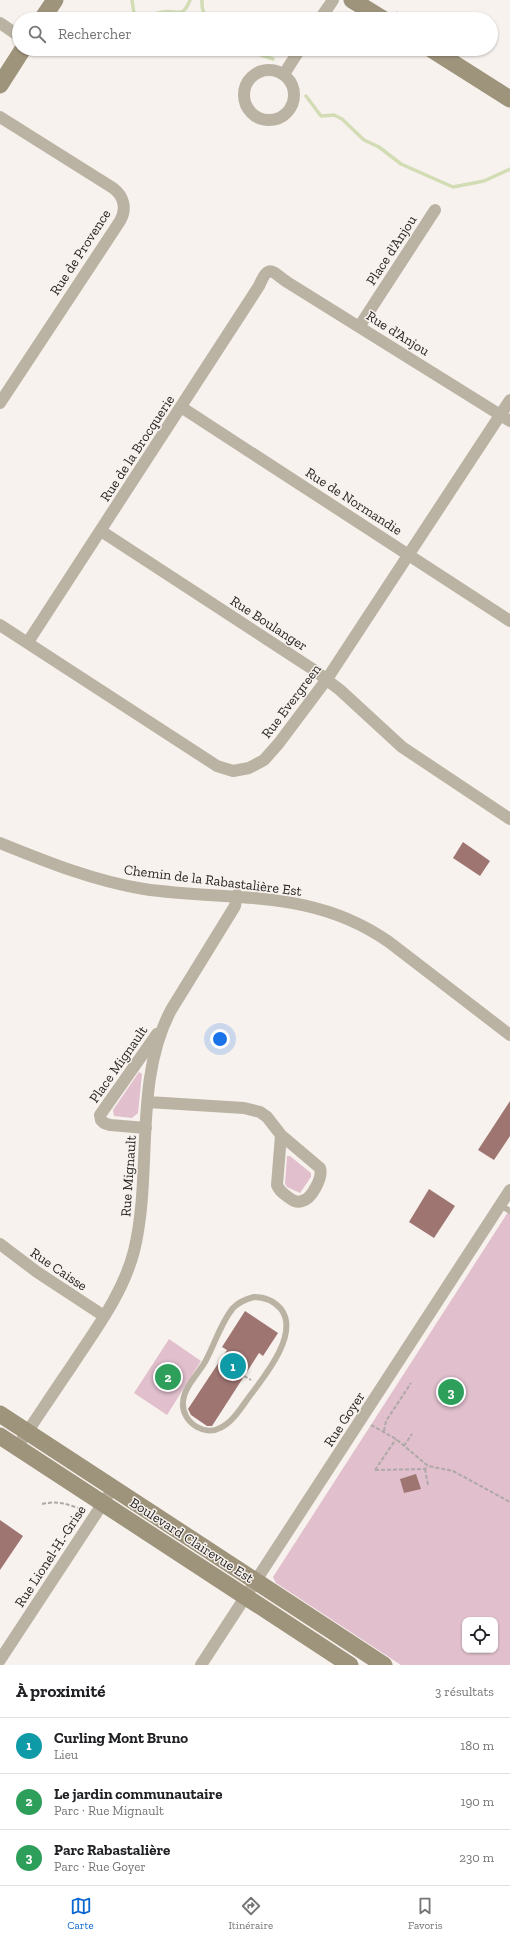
<!DOCTYPE html>
<html lang="fr">
<head>
<meta charset="utf-8">
<style>
  :root { --surface:#fff; --page:#f2f2f2; --text:#202124; --muted:#757577; --line:#e0e0e0; --accent:#0b68d0 }
  body { margin:0; font-family:"Zilla Slab",serif; background:var(--page); color:var(--text) }
  .controls { position:absolute; right:12px; bottom:12px; display:grid; overflow:hidden; border-radius:8px; box-shadow:0 1px 3px #0004 }
  .controls button { width:36px; height:36px; display:grid; place-items:center; padding:0; border:0; border-bottom:1px solid var(--line); background:var(--surface); color:var(--text); font:20px sans-serif }
  .you { position:absolute; left:220px; top:1039px; width:14px; height:14px; margin:-10px; border:3px solid #fff; border-radius:50%; background:#1a73e8; box-shadow:0 0 0 6px #1a73e833 }
  .badge { display:grid; place-items:center; width:26px; height:26px; border-radius:50%; background:var(--accent); color:#fff; font-size:13px; font-weight:700 }
  .pin { position:absolute; translate:-50% -50%; border:2px solid #fff; box-shadow:0 1px 4px #0006 }
  .list { margin:0; padding:0; list-style:none }
  h2 { display:flex; justify-content:space-between; align-items:center; height:52px; margin:0; padding:0 16px; font-size:17px }
  h2 small { font-size:13px; font-weight:400; color:var(--muted) }
  .list li { display:grid; grid-template-columns:26px 1fr auto; gap:12px; align-items:center; box-sizing:border-box; height:56px; padding:0 16px; border-top:1px solid var(--line) }
  .list b { display:block; font-size:15px; white-space:nowrap }
  .list p { margin:0; font-size:13px; white-space:nowrap; color:var(--muted) }
  .list em { font-size:13px; font-style:normal; color:var(--muted) }
  .icon { flex:none; width:22px; height:22px; fill:none; stroke:currentColor; stroke-width:2; stroke-linecap:round; stroke-linejoin:round }
  .map { position:relative; flex:none; width:510px; height:1665px; overflow:hidden }
  .search { position:absolute; background:var(--surface); box-shadow:0 1px 3px #0004; left:12px; right:12px; top:12px; height:44px; display:flex; align-items:center; gap:10px; box-sizing:border-box; padding:0 14px; border-radius:22px; color:var(--muted); font-size:15px }
  .sheet { height:220px; background:var(--surface) }
  nav { display:flex; justify-content:space-around; align-items:center; box-sizing:border-box; height:56px; border-top:1px solid var(--line); background:var(--surface); font-size:11px; color:var(--muted) }
  nav a { display:grid; justify-items:center; gap:2px }
  nav .on { color:var(--accent) }
  .map>svg:first-child { display:block }
</style>
</head>
<body>
<div class="map">
<svg width="510" height="1665" viewBox="0 0 510 1665">
  <rect width="100%" height="100%" fill="#f8f2ee"/>
  <path fill="#e1bfcd" fill-rule="evenodd" d="M139,1072L142,1074L138,1113L132,1118L114,1116L113,1110Z
    M287,1156H290L311,1173V1177L300,1193L287,1187L285,1184Z
    M510,1209V1665H401L276,1583L273,1577ZM465,1620H495V1650H465Z
    M169,1339L201,1361L167,1415L134,1393Z"/>
  <g fill="none" stroke-linecap="round" stroke-linejoin="round">
    <path stroke="#d2dcb5" stroke-width="3.5" d="M132,0L134,14L138,18C147,17 155,13 163,12C178,9 182,20 190,0
      M202,0C201,25 215,12 226,19
      M256,49L261,55L273,59
      M306,96L321,116L334,115L342,119L364,140L379,147L401,164L453,187L484,181L510,169"/>
  </g>
  <path fill="#9f7572" d="M463,842L490,861L480,876L453,858Z
    M510,1101V1136L494,1160L478,1150Z
    M429,1189L455,1206L434,1238L409,1222Z
    M245,1311L278,1333L263,1356L259,1353L212,1426H207L191,1415L188,1409L227,1350L222,1347Z
    M416,1474L421,1489L404,1493L400,1479Z
    M0,1520L23,1536L0,1570Z"/>
  <g fill="none" stroke-linecap="round" stroke-linejoin="round">
    <path stroke="#aea9a6" stroke-width="2" stroke-dasharray="4 2" stroke-linecap="butt" d="M396,12L407,19
      M244,1376L251,1380
      M371,1425L396,1439L428,1466L453,1471L510,1502
      M384,1431L386,1421L411,1383
      M404,1446L412,1434
      M425,1469L428,1485
      M375,1470L425,1469L428,1466
      M375,1470L396,1439
      M42,1504C61,1500 67,1505 85,1510"/>
    <path stroke="#bab3a3" stroke-width="6" d="M500,1205L510,1211
      M254,1297C265,1297 274,1301 281,1309C300,1334 264,1377 249,1397C241,1408 232,1423 220,1428C213,1432 204,1431 197,1427C188,1422 182,1412 183,1402C184,1387 198,1374 205,1362C215,1344 220,1324 233,1308C239,1302 246,1299 254,1297Z"/>
    <path stroke="#bab3a3" stroke-width="12" d="M320,19L333,0
      M0,23L19,36
      M244 95a25 25 0 1 1 50 0a25 25 0 1 1-50 0Z
      M284,74L300,49
      M0,117L113,188C124,196 127,209 120,221L0,403
      M359,327L435,210
      M181,407L510,621
      M101,531L314,670L340,690L402,747L510,819
      M0,625L217,766L233,771L249,768L264,760L279,743L327,679L510,400
      M28,642L259,286C269,263 271,271 287,282L510,421
      M0,843C47,862 94,881 144,889C232,902 311,887 389,942L510,1035
      M148,1102L244,1108L260,1112L267,1117L281,1135L320,1168C323,1177 312,1199 302,1201C296,1203 292,1200 288,1197C283,1193 279,1191 277,1185L281,1135
      M146,1128L110,1125L104,1123L101,1120L100,1115L157,1034
      M0,1244L37,1272L104,1316
      M17,1447C35,1421 53,1393 71,1367C95,1330 123,1294 134,1251C153,1174 133,1081 171,1010L235,906L237,895
      M0,1660L107,1497
      M201,1665L510,1190"/>
    <path stroke="#9e937b" stroke-width="17" d="M352,0L383,19
      M42,19L55,0
      M431,49L510,99
      M0,85L23,49
      M0,1414L384,1665
      M0,1436L350,1665"/>
  </g>
  <g text-anchor="middle" stroke-width="3" stroke-linejoin="round" paint-order="stroke">
    <g font-size="14" fill="#282624" stroke="#f8f2ee">
      <text transform="translate(391 250) rotate(-57)" y="5">Place d'Anjou</text>
      <text transform="translate(80 252) rotate(-57)" y="5">Rue de Provence</text>
      <text transform="translate(398 333) rotate(32)" y="5">Rue d'Anjou</text>
      <text transform="translate(137 448) rotate(-57)" y="5">Rue de la Brocquerie</text>
      <text transform="translate(354 501) rotate(33)" y="5">Rue de Normandie</text>
      <text transform="translate(269 623) rotate(33)" y="5">Rue Boulanger</text>
      <text transform="translate(291 701) rotate(-53)" y="5">Rue Evergreen</text>
      <text transform="translate(213 880) rotate(7)" y="5">Chemin de la Rabastalière Est</text>
      <text transform="translate(118 1064) rotate(-55)" y="5">Place Mignault</text>
      <text transform="translate(128 1176) rotate(-86)" y="5">Rue Mignault</text>
      <text transform="translate(59 1269) rotate(34)" y="5">Rue Caisse</text>
      <text transform="translate(344 1419) rotate(-57)" y="5">Rue Goyer</text>
      <text transform="translate(192 1540) rotate(33)" y="5">Boulevard Clairevue Est</text>
      <text transform="translate(50 1556) rotate(-57)" y="5">Rue Lionel-H.-Grise</text>
    </g>
  </g>
</svg>
<div class="controls">
<button><svg class="icon" aria-label="locate" viewBox="0 0 24 24"><circle cx="12" cy="12" r="6"/><path d="M12 2v4M12 18v4M2 12h4M18 12h4"/></svg></button>
</div>
<div class="you"></div>
<div class="pin badge" style="left:233px;top:1366px;background:#0f9aa8">1</div>
<div class="pin badge" style="left:168px;top:1377px;background:#2e9e5b">2</div>
<div class="pin badge" style="left:451px;top:1392px;background:#2e9e5b">3</div>
<div class="search"><svg class="icon" aria-label="search" viewBox="0 0 24 24"><circle cx="10" cy="10" r="6"/><path d="M15 15l6 6"/></svg>Rechercher</div>
</div>
<section class="sheet">
<h2>À proximité<small>3 résultats</small></h2>
<ul class="list">
<li><span class="badge" style="background:#0f9aa8">1</span><div><b>Curling Mont Bruno</b><p>Lieu</p></div><em>180 m</em></li>
<li><span class="badge" style="background:#2e9e5b">2</span><div><b>Le jardin communautaire</b><p>Parc · Rue Mignault</p></div><em>190 m</em></li>
<li><span class="badge" style="background:#2e9e5b">3</span><div><b>Parc Rabastalière</b><p>Parc · Rue Goyer</p></div><em>230 m</em></li>
</ul>
</section>
<nav>
<a class="on"><svg class="icon" aria-label="map" viewBox="0 0 24 24"><path d="M3 6l6-2 6 2 6-2v14l-6 2-6-2-6 2zM9 4v14M15 6v14"/></svg>Carte</a>
<a><svg class="icon" aria-label="directions" viewBox="0 0 24 24"><path d="M12 3l9 9-9 9-9-9zM9 14v-3h6M13 9l2 2-2 2"/></svg>Itinéraire</a>
<a><svg class="icon" aria-label="saved" viewBox="0 0 24 24"><path d="M7 4h10v16l-5-4-5 4z"/></svg>Favoris</a>
</nav>
</body>
</html>
